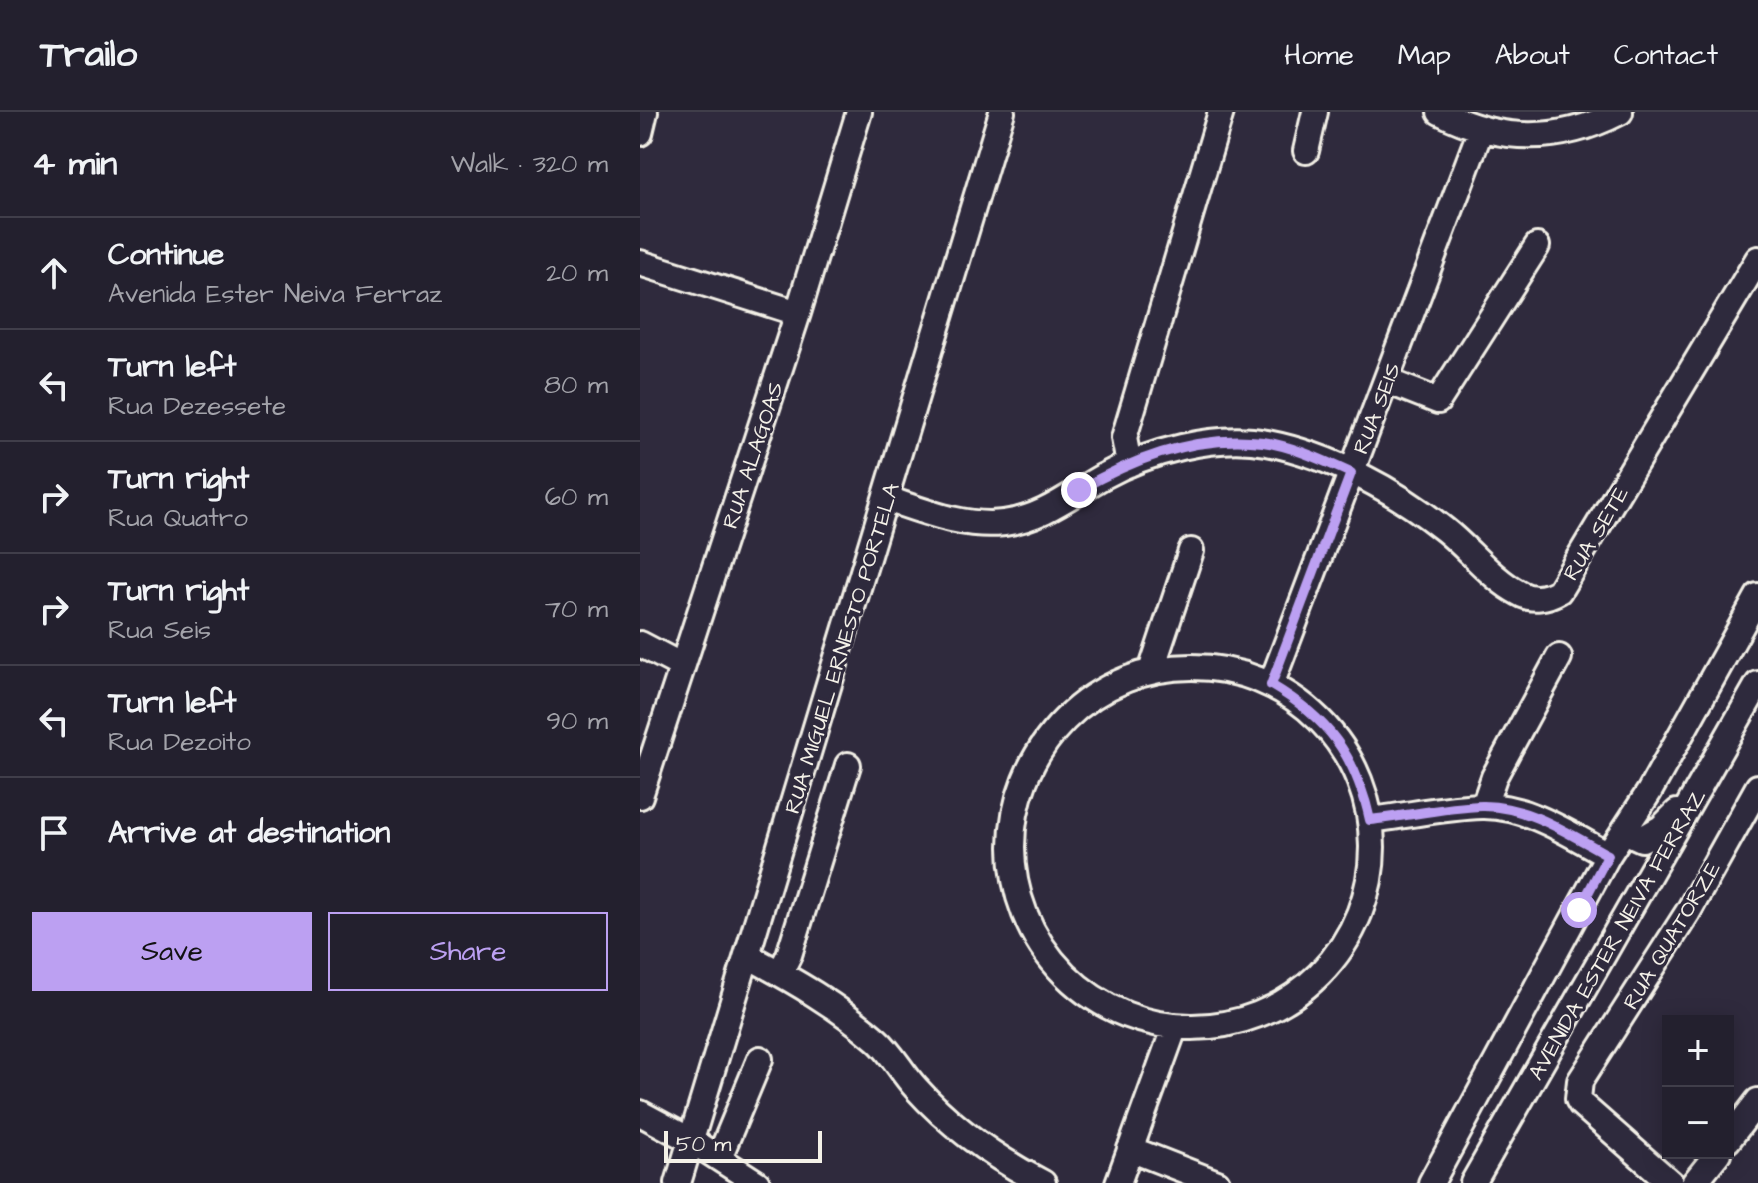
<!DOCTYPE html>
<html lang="en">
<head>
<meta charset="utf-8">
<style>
  :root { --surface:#23202e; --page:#2b2836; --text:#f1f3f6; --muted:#a3a3aa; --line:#403e4a; --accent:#bca0f2 }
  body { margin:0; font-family:"Architects Daughter",sans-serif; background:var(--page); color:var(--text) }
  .controls { position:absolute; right:24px; bottom:24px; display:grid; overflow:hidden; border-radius:0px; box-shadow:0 4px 20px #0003 }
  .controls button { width:72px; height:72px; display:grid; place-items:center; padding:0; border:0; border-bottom:2px solid var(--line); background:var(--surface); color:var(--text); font:40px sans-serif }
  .scale { position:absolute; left:24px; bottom:20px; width:158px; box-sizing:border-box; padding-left:8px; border:4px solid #f4f1e8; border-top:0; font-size:22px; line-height:28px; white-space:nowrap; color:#f4f1e8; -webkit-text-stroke:6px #2f2a3d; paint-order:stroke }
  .stop { position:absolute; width:24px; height:24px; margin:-18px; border:6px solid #bca0f2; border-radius:50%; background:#fff }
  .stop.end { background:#bca0f2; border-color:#fff; box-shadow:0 2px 8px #0008 }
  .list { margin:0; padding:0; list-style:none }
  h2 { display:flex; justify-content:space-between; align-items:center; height:104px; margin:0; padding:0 32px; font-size:34px }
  h2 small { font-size:26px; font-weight:400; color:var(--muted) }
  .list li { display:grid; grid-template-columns:52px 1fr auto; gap:24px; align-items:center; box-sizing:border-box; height:112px; padding:0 32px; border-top:2px solid var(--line) }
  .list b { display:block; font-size:30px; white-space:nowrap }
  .list p { margin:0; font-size:26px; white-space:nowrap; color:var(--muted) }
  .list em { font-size:26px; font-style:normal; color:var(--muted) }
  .actions { display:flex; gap:16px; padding:24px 32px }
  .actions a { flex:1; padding:18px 0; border:2px solid var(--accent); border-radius:0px; text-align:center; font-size:28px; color:var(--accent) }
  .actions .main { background:var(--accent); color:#111 }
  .icon { flex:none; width:44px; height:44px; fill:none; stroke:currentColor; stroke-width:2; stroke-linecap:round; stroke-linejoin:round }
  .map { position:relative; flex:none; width:1118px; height:1071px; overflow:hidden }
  header { display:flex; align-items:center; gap:48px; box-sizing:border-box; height:112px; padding:0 40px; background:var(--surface); border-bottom:2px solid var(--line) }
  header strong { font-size:38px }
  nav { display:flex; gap:44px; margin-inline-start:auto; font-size:28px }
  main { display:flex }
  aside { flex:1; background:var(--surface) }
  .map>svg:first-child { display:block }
</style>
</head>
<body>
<header>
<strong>Trailo</strong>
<nav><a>Home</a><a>Map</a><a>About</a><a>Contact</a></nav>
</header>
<main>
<aside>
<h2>4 min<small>Walk · 320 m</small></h2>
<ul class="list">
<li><svg class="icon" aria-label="ahead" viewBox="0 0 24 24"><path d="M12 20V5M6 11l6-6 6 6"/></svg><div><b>Continue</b><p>Avenida Ester Neiva Ferraz</p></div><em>20 m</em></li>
<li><svg class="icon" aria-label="left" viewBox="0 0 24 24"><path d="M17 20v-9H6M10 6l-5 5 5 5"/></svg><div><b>Turn left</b><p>Rua Dezessete</p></div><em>80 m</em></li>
<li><svg class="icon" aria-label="right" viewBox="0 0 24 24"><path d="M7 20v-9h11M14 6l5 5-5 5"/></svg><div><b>Turn right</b><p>Rua Quatro</p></div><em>60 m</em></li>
<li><svg class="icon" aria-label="right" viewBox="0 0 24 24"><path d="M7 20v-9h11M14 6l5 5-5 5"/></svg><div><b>Turn right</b><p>Rua Seis</p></div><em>70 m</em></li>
<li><svg class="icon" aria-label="left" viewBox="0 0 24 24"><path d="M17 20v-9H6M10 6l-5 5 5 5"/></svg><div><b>Turn left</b><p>Rua Dezoito</p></div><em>90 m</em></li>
<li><svg class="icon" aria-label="arrive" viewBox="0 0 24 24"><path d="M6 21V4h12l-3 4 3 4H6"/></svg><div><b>Arrive at destination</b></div></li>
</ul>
<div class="actions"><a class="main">Save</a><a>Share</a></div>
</aside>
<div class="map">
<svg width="1118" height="1071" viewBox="0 0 1118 1071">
  <rect width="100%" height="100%" fill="#2f2a3d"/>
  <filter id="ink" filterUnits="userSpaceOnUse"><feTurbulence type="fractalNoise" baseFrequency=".0125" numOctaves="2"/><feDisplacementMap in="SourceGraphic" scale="16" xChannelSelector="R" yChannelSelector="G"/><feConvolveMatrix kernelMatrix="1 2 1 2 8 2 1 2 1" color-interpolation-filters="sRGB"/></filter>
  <g filter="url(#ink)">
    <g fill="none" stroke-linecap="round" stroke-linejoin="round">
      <defs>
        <path id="minor" d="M800,0C860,31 920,31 980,0
          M0,21L5,0
          M666,39L675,0
          M0,151L158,201
          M747,269L798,289L897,134
          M489,352L484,326L581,0
          M247,387C284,399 324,416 364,411C403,406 430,383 462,365C507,340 576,321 627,331C690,343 755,378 805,418C829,437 853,468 879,481C892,489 907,486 919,479L1118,147
          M0,532L42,554
          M372 735a180 180 0 1 1 360 0a180 180 0 1 1-360 0Z
          M511,559L551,439
          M631,573L841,17
          M0,684L158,201L219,0
          M844,694L854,665L919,545
          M730,708C767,704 805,695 842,694C887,693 931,723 968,743
          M990,710L991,722L1002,727L1021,716L1037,700
          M108,844C153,868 198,894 237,928C252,941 262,961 276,976C312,1016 355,1046 403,1071
          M140,861L149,843L208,653
          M0,1001L52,1029L117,1071
          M1088,1028L1118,989
          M490,1037L577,1071
          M79,1046L120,947
          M38,1071L362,0
          M478,1071L535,914
          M791,1071L968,743L1009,680L1118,484
          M833,1071L1118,572
          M1031,1071L941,992L938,987L940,969L1048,800L1118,675
          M1054,1071L1078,1041"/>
      </defs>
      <use href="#minor" stroke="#f4f1e8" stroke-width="30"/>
      <use href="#minor" stroke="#2f2a3d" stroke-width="24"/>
    </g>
  </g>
  <g fill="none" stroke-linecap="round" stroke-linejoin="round" filter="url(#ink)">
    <path stroke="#bca0f2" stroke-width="10" d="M439,378C494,346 558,322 623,330C653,334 684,349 711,361L631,573C688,606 716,644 730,708C767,704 805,695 842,694C887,693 931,723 968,743L939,798"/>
  </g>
  <g text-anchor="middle" stroke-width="6" stroke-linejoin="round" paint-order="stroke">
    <g font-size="22" fill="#f4f1e8" stroke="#2f2a3d">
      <text transform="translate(736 296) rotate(-69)" y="8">RUA SEIS</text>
      <text transform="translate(112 343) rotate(-72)" y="8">RUA ALAGOAS</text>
      <text transform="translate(955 421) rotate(-59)" y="8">RUA SETE</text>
      <text transform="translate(201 536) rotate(-73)" y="8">RUA MIGUEL ERNESTO PORTELA</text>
      <text transform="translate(976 822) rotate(-60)" y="8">AVENIDA ESTER NEIVA FERRAZ</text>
      <text transform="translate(1031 823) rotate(-59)" y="8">RUA QUATORZE</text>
    </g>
  </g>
</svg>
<div class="controls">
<button>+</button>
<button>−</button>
</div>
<div class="scale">50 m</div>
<div class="stop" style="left:939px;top:798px"></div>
<div class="stop end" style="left:439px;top:378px"></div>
</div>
</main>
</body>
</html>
